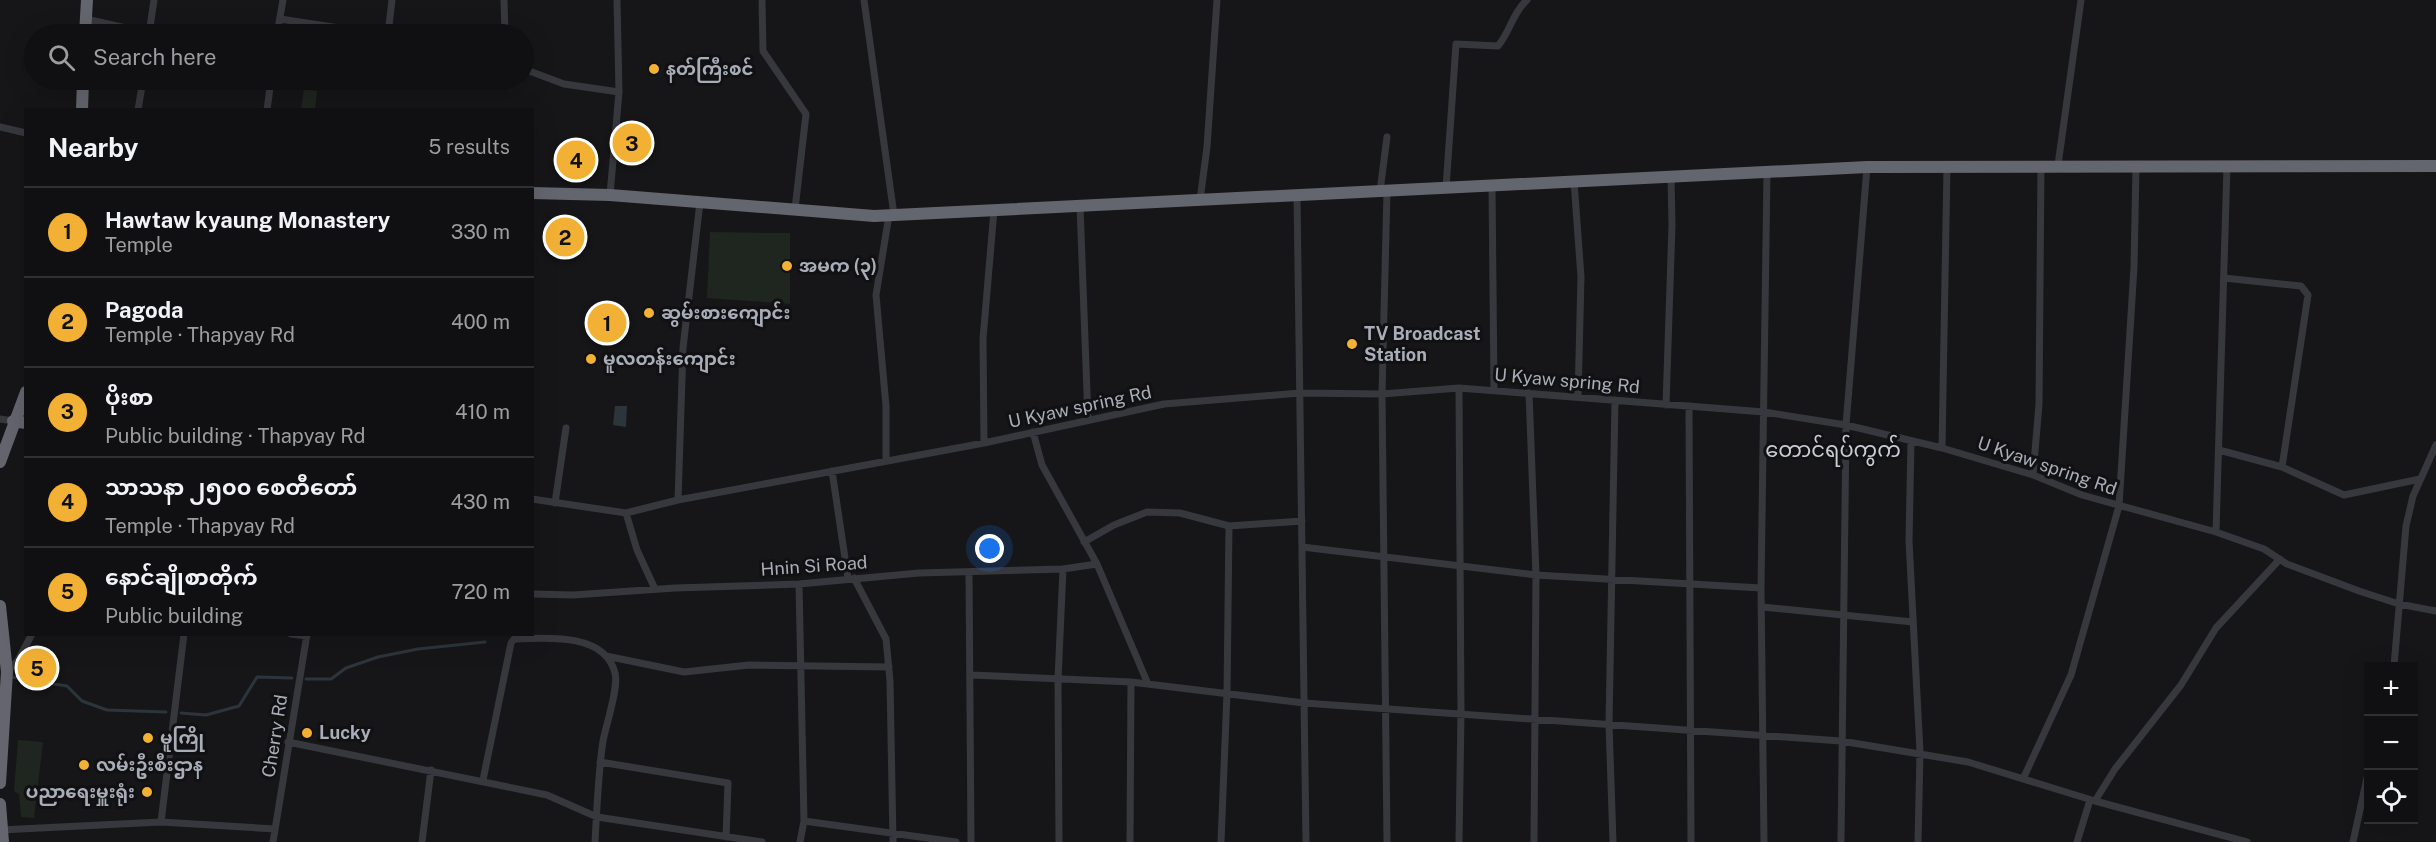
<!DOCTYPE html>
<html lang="en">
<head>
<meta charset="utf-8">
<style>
  :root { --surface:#101012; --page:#19191b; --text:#f1f3f6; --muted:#9c9d9f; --line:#303032; --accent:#f2b134 }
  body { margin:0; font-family:"Public Sans","Noto Sans Myanmar",sans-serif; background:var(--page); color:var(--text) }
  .controls { position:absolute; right:18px; bottom:18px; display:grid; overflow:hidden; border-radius:0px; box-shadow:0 6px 24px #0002 }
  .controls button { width:54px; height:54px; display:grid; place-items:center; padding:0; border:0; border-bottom:2px solid var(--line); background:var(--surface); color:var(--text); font:30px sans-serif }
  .you { position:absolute; left:990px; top:549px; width:21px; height:21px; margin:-15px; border:4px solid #fff; border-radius:50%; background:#1a73e8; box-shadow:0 0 0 9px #1a73e833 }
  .badge { display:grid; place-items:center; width:39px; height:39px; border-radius:50%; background:var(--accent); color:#111; font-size:20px; font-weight:700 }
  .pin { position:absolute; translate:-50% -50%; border:3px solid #fff; box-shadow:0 2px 6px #0006 }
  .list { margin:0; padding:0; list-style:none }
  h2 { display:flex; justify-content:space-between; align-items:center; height:78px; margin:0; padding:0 24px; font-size:26px }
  h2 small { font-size:20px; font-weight:400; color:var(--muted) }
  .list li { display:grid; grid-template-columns:39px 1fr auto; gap:18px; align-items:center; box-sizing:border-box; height:90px; padding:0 24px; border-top:2px solid var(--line) }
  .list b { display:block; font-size:22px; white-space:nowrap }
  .list p { margin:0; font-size:20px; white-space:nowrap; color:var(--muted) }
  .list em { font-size:20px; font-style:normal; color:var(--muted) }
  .icon { flex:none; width:33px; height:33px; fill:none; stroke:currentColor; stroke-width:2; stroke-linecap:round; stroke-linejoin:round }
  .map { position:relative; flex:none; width:2436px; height:842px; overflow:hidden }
  .search { position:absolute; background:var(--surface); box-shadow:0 6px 24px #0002; left:24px; top:24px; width:510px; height:66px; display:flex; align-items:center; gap:15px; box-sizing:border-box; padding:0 21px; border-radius:33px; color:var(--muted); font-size:22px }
  .panel { position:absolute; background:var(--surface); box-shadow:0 6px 24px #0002; left:24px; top:108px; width:510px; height:528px; border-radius:0px }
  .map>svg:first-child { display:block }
</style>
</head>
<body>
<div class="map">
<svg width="2436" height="842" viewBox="0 0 2436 842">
  <rect width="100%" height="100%" fill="#161618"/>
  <path fill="#1e261f" d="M304,89L317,91L315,109H301Z
    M710,232L790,233V304L707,298Z
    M18,740L43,742L34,818L21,817L19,794L14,791Z"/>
  <path fill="#2c353c" d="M615,406H627L626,427L613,425Z"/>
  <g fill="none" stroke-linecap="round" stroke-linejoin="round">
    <path stroke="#2c353c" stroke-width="3" d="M11,677L67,686L82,701L107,710L166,712
      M306,679H331L346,668L378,657L418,649L485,642
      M181,713L206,715L239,706L257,677L292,678"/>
    <path stroke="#37383d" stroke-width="7" d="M504,0L505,34
      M762,0L763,51L806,114L795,209
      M864,0L894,215
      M86,19L152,34
      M280,19L379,34
      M149,34L154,0
      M277,34L283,0
      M388,34L392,0
      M524,69L564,84L619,92
      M138,110L143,80
      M267,110L271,80
      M0,127L26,133
      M2058,165L2081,0
      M1574,181L1581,277L1578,397
      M1492,185L1494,390
      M1446,188L1456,44L1498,46C1510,32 1513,12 1527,0
      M1380,191L1387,137
      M1387,191L1382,394L1387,842
      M610,195L619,92L617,0
      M1297,195L1306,842
      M1200,200L1207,147L1217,0
      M1080,206L1088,420
      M2224,278L2301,286L2308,295L2282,467
      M1529,393L1536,575L1534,842
      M1666,405L1672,225L1671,177
      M1689,406L1691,842
      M0,419L13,421
      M1033,432L1042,465L1097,564L1148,684
      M1911,441L1909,541L1920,752L1918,842
      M984,443L983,339L994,210
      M1942,448L1947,166
      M2219,450L2282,467L2344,495L2420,479
      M886,461V406L876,295L889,215
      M832,471L848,578
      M2033,475L2039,404L2041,166
      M532,499L626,513L678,500L984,443L1164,404L1300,393L1382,394L1459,388L1764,412L1846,425L1942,448L2033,475L2082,495L2216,532L2264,549L2287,564L2359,591L2399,604L2436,611
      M678,500L683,348L700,202
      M555,503L566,428
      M626,513L637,550L655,589
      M2216,532L2227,166
      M1084,542L1114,525L1147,512L1180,513L1229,526L1302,521
      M1302,547L1536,575L1761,588
      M969,572L971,842
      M854,578L886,639L890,681L893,842
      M799,584L804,821L800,842
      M532,594L573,595L675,588L799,584L919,573L1063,569L1097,564
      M1762,607L1913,622
      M291,634L307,636
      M606,656L684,672L749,665L889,667
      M2394,666L2406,526L2413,496L2436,445
      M7,672L18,660L32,634
      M972,675L1131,682L1304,703L1841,741L1968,762L2095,801L2247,842
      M288,742L547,795L597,817L762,842
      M600,762L728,783L726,837
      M2023,779L2071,675L2119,506L2134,267L2136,166
      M483,780L511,643L514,639C545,638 605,632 615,673C619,687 606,725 603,741C598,774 597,808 595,842
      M2095,801L2115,769L2181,685L2216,628L2280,559
      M804,821L956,842
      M161,822L184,634
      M0,830L161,822L275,829
      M273,842L307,634
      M422,842L431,770
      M1059,842L1058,679L1063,569
      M1130,842L1131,682
      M1221,842L1227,693L1229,526
      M1459,842L1461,713L1459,388
      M1613,842L1609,724L1615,400
      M1764,842L1761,588L1767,172
      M1841,842L1846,425L1867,167
      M2077,842L2090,800
      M2353,842L2368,773"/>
    <path stroke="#63666e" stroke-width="12" d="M85,34L87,0
      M82,110L83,80
      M532,193L610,195L874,216L1867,167L2436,166
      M13,421L26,423
      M0,462L26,392
      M0,606L7,672L0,783
      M0,804L3,842"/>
  </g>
  <g fill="#f2b134" stroke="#111113" stroke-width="2">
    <circle cx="654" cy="69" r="6"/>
    <circle cx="787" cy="266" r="6"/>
    <circle cx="649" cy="313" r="6"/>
    <circle cx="1352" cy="344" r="6"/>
    <circle cx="591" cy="359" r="6"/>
    <circle cx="307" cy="733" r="6"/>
    <circle cx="148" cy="738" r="6"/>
    <circle cx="84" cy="765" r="6"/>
    <circle cx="147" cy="792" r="6"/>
  </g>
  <g text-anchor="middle" stroke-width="6" stroke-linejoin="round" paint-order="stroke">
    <g font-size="18" font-weight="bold" fill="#a8adb8" stroke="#111113" text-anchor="start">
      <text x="666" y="75">နတ်ကြီးစင်</text>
      <text x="799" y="272">အမက (၃)</text>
      <text x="661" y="319">ဆွမ်းစားကျောင်း</text>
      <text x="1364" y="340">TV Broadcast<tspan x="1364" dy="21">Station</tspan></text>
      <text x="603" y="365">မူလတန်းကျောင်း</text>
      <text x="319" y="739">Lucky</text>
      <text x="160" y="744">မူကြို</text>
      <text x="96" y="771">လမ်းဦးစီးဌာန</text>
      <text x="135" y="798" text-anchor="end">ပညာရေးမှူးရုံး</text>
    </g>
    <g font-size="18" fill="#a8adb8" stroke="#111113">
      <text transform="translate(1567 381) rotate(5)" y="6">U Kyaw spring Rd</text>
      <text transform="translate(1080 407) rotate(-12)" y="6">U Kyaw spring Rd</text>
      <text transform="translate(2047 466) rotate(19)" y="6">U Kyaw spring Rd</text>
      <text transform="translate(814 566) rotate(-4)" y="6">Hnin Si Road</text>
      <text transform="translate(275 736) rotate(-81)" y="6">Cherry Rd</text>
    </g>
    <g font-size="21" fill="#c9ccd4" stroke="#111113">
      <text x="1833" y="457">တောင်ရပ်ကွက်</text>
    </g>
  </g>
</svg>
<div class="controls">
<button>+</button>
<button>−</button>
<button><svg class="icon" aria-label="locate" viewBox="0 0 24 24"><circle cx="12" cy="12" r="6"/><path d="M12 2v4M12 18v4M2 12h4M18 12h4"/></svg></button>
</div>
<div class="you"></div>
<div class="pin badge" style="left:607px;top:323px">1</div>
<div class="pin badge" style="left:565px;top:237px">2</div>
<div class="pin badge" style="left:632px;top:143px">3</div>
<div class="pin badge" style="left:576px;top:160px">4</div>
<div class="pin badge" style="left:37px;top:668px">5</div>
<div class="search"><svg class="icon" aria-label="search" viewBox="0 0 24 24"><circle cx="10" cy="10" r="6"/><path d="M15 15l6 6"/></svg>Search here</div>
<section class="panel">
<h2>Nearby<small>5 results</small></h2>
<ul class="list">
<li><span class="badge">1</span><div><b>Hawtaw kyaung Monastery</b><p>Temple</p></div><em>330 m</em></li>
<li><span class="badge">2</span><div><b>Pagoda</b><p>Temple · Thapyay Rd</p></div><em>400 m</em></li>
<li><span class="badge">3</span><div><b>ပိုးစာ</b><p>Public building · Thapyay Rd</p></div><em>410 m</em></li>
<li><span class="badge">4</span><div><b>သာသနာ ၂၅၀၀ စေတီတော်</b><p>Temple · Thapyay Rd</p></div><em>430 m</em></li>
<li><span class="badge">5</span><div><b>နောင်ချိုစာတိုက်</b><p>Public building</p></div><em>720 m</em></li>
</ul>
</section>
</div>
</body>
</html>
